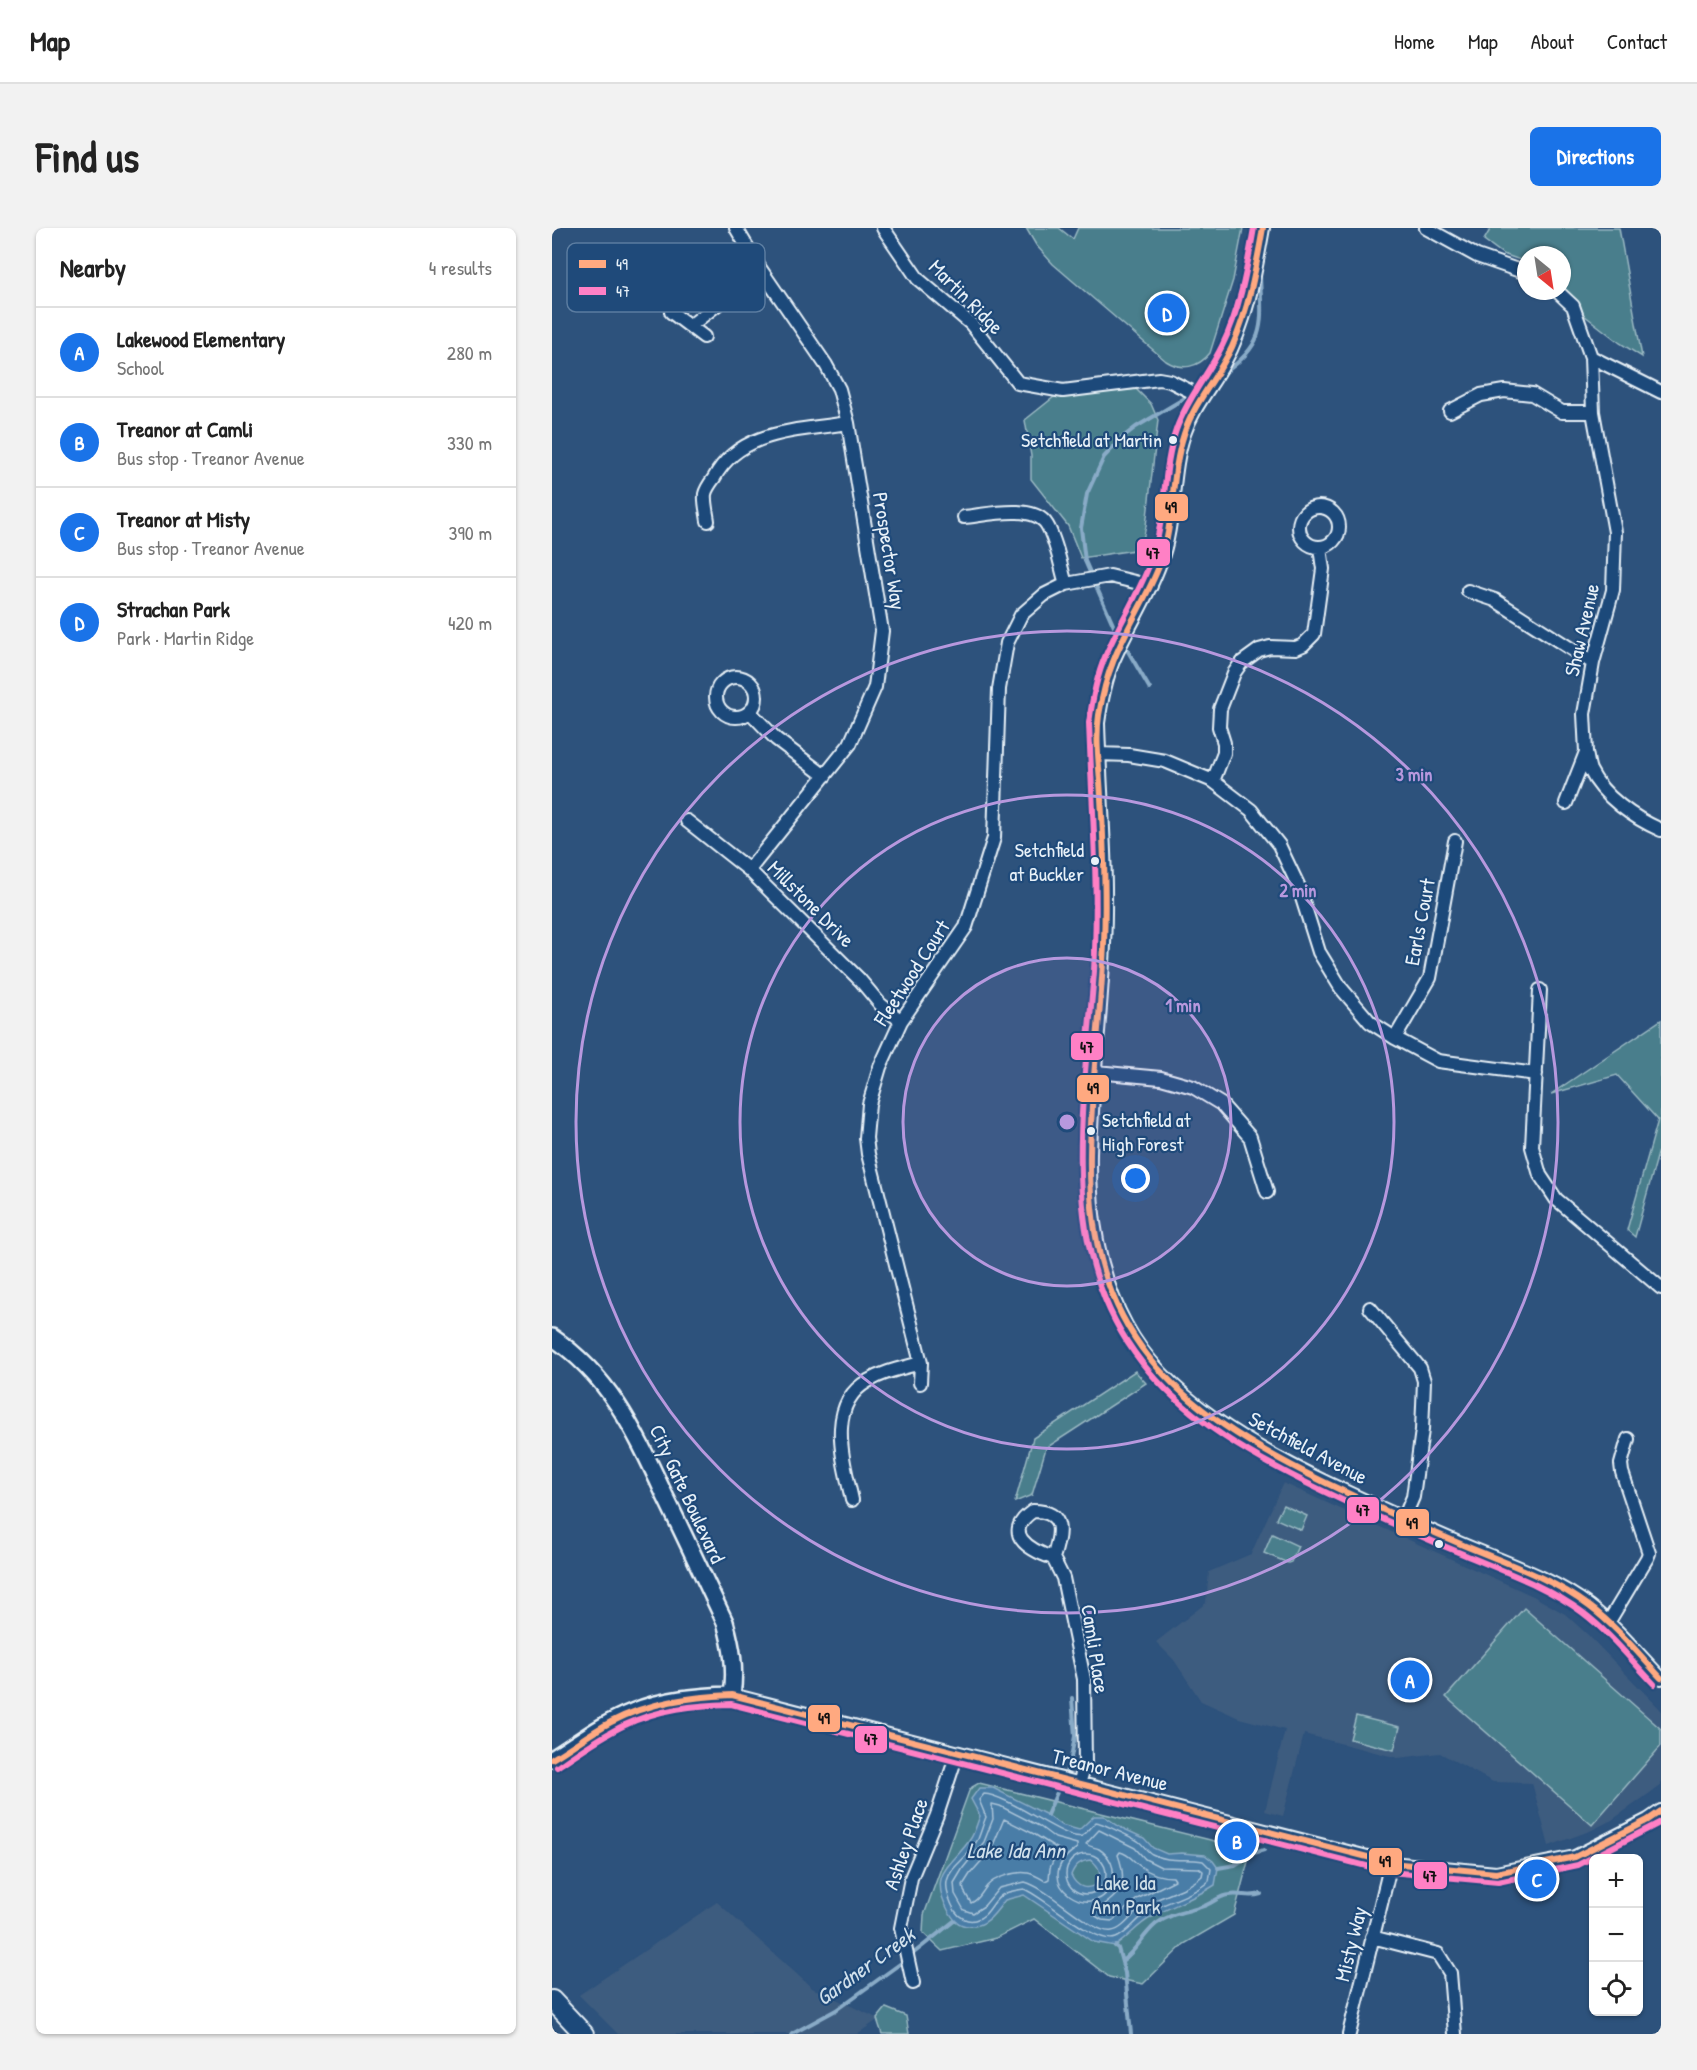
<!DOCTYPE html>
<html lang="en">
<head>
<meta charset="utf-8">
<style>
  :root { --surface:#fff; --page:#f2f2f2; --text:#222; --muted:#767676; --line:#e0e0e0; --accent:#1a73e8 }
  body { margin:0; font-family:"Patrick Hand",sans-serif; background:var(--page); color:var(--text) }
  .controls { position:absolute; right:18px; bottom:18px; display:grid; overflow:hidden; border-radius:9px; box-shadow:0 2px 4px #0004 }
  .controls button { width:54px; height:54px; display:grid; place-items:center; padding:0; border:0; border-bottom:2px solid var(--line); background:var(--surface); color:var(--text); font:30px sans-serif }
  .compass { position:absolute; left:965px; top:18px; width:54px; height:54px; border-radius:50%; background:var(--surface); box-shadow:0 2px 4px #0004; rotate:150deg }
  .you { position:absolute; left:584px; top:951px; width:21px; height:21px; margin:-15px; border:4px solid #fff; border-radius:50%; background:#1a73e8; box-shadow:0 0 0 9px #1a73e833 }
  .badge { display:grid; place-items:center; width:39px; height:39px; border-radius:50%; background:var(--accent); color:#fff; font-size:20px; font-weight:700 }
  .pin { position:absolute; translate:-50% -50%; border:3px solid #fff; box-shadow:0 2px 6px #0006 }
  .list { margin:0; padding:0; list-style:none }
  h2 { display:flex; justify-content:space-between; align-items:center; height:78px; margin:0; padding:0 24px; font-size:26px }
  h2 small { font-size:20px; font-weight:400; color:var(--muted) }
  .list li { display:grid; grid-template-columns:39px 1fr auto; gap:18px; align-items:center; box-sizing:border-box; height:90px; padding:0 24px; border-top:2px solid var(--line) }
  .list b { display:block; font-size:22px; white-space:nowrap }
  .list p { margin:0; font-size:20px; white-space:nowrap; color:var(--muted) }
  .list em { font-size:20px; font-style:normal; color:var(--muted) }
  .icon { flex:none; width:33px; height:33px; fill:none; stroke:currentColor; stroke-width:2; stroke-linecap:round; stroke-linejoin:round }
  .map { position:relative; flex:none; width:1109px; height:1806px; overflow:hidden; border-radius:9px }
  header { display:flex; align-items:center; gap:36px; box-sizing:border-box; height:84px; padding:0 30px; background:var(--surface); border-bottom:2px solid var(--line) }
  header strong { font-size:28px }
  nav { display:flex; gap:33px; margin-inline-start:auto; font-size:21px }
  .intro { display:flex; align-items:center; justify-content:space-between; box-sizing:border-box; height:144px; padding:0 36px }
  h1 { margin:0; font-size:42px }
  .button { padding:15px 27px; border-radius:9px; background:var(--accent); color:#fff; font-size:21px; font-weight:700 }
  main { display:flex; gap:36px; padding:0 36px }
  aside { flex:1; background:var(--surface); border-radius:9px; box-shadow:0 2px 4px #0004 }
  .map>svg:first-child { display:block }
</style>
</head>
<body>
<header>
<strong>Map</strong>
<nav><a>Home</a><a>Map</a><a>About</a><a>Contact</a></nav>
</header>
<div class="intro"><h1>Find us</h1><a class="button">Directions</a></div>
<main>
<aside>
<h2>Nearby<small>4 results</small></h2>
<ul class="list">
<li><span class="badge">A</span><div><b>Lakewood Elementary</b><p>School</p></div><em>280 m</em></li>
<li><span class="badge">B</span><div><b>Treanor at Camli</b><p>Bus stop · Treanor Avenue</p></div><em>330 m</em></li>
<li><span class="badge">C</span><div><b>Treanor at Misty</b><p>Bus stop · Treanor Avenue</p></div><em>390 m</em></li>
<li><span class="badge">D</span><div><b>Strachan Park</b><p>Park · Martin Ridge</p></div><em>420 m</em></li>
</ul>
</aside>
<div class="map">
<svg width="1109" height="1806" viewBox="0 0 1109 1806">
  <rect width="100%" height="100%" fill="#2d527c"/>
  <filter id="ink" filterUnits="userSpaceOnUse"><feTurbulence type="fractalNoise" baseFrequency=".0167" numOctaves="2"/><feDisplacementMap in="SourceGraphic" scale="12" xChannelSelector="R" yChannelSelector="G"/><feConvolveMatrix kernelMatrix="1 2 1 2 8 2 1 2 1" color-interpolation-filters="sRGB"/></filter>
  <g filter="url(#ink)">
    <path fill="#3e5c7f" d="M731,1255L981,1368L1013,1386L1036,1407L1109,1482V1557L1060,1592L1040,1602L997,1618L980,1555L941,1554L888,1525L846,1530L752,1506L731,1588L713,1583L733,1502L687,1490L649,1473L622,1432L604,1414L654,1375L657,1344L699,1326Z
      M165,1674L260,1760L327,1791L305,1806H66L27,1767Z"/>
    <path fill="#4a7e8c" stroke="#99b8c2" stroke-width="1.5" d="M474,0H507L521,11L526,0H691L681,52L658,125C646,140 630,143 614,133L501,36L484,17Z
      M939,0H1067L1090,129L1068,115L1001,63H1010V27H974V34L951,26L932,12Z
      M584,161L599,176L606,192L594,298L589,321L529,330L516,298L479,251V228L473,192L502,169Z
      M1109,792V915L1083,1009L1075,1002L1106,892L1065,847L999,866Z
      M583,1143L594,1155L494,1220L480,1267L463,1274L481,1210Z
      M731,1277L755,1288L749,1302L724,1291Z
      M720,1306L746,1318L739,1334L736,1335L712,1325Z
      M972,1380L1109,1501V1518L1040,1597L894,1469Z
      M804,1488L848,1499L842,1522L798,1511Z
      M427,1555L699,1622L682,1687L632,1716L591,1756L557,1749L482,1691L444,1710L390,1723L371,1705L372,1687L417,1563L420,1559Z
      M334,1780L354,1788L357,1806H330L325,1791Z"/>
    <path fill="#4a7da7" stroke="#89abc7" stroke-width="1.5" fill-rule="evenodd" d="M427,1560H441L495,1587L509,1597L527,1602L542,1588H552L568,1599L592,1610L601,1620L615,1626L630,1625L653,1627L661,1633L666,1640L663,1657C643,1670 621,1677 600,1689C586,1696 576,1710 563,1718L542,1714L472,1667L453,1672C444,1684 434,1700 417,1698C406,1698 401,1691 396,1682C375,1644 401,1638 419,1610C423,1604 425,1595 428,1588L419,1571ZM539,1632C548,1639 549,1644 546,1655C535,1663 525,1660 519,1647C523,1637 528,1633 539,1632Z"/>
    <g fill="none" stroke-linecap="round" stroke-linejoin="round">
      <path stroke="#a9c3d8" stroke-width="1.5" d="M432,1566C457,1567 515,1614 530,1608C535,1605 540,1598 544,1594C548,1594 581,1610 586,1613C592,1617 594,1623 600,1626C616,1635 633,1630 651,1633L659,1641L657,1653C640,1668 616,1673 596,1684C584,1691 577,1705 564,1710C544,1718 494,1670 472,1661C466,1662 455,1663 450,1667C439,1674 437,1689 423,1692C415,1694 407,1689 403,1683C380,1641 410,1642 426,1611C429,1604 431,1596 434,1589L427,1572Z
        M440,1576L448,1578L487,1598L503,1610L525,1616V1620C471,1655 548,1700 560,1653C564,1640 558,1628 547,1621C542,1619 538,1619 534,1616L547,1602L583,1620L593,1631L609,1639L647,1640L651,1643L650,1648C635,1662 611,1667 593,1677C582,1683 573,1701 560,1703C541,1707 497,1660 473,1654L447,1660L432,1678L421,1685L412,1682L403,1666L402,1655L411,1640L432,1614L441,1591Z
        M452,1591L482,1606L506,1621L498,1640L497,1651L493,1653C488,1650 482,1646 476,1645C464,1643 443,1649 435,1658C429,1665 427,1672 419,1675L412,1663L411,1657L418,1646L439,1622Z
        M568,1624C577,1626 580,1632 588,1638C597,1645 609,1649 621,1649L623,1652L585,1671L560,1693L550,1692L542,1687L541,1684C566,1668 578,1660 566,1627Z
        M514 1646a20 20 0 1 1 40 0a20 20 0 1 1-40 0Z"/>
      <path stroke="#89abc7" stroke-width="4" d="M703,0L704,10
        M672,145C717,114 709,93 708,44
        M598,461L563,401L533,333L529,300L535,266L552,229L571,209L584,199L638,167
        M495,1587L518,1535L523,1508L520,1470
        M666,1640L683,1637L702,1625L712,1622
        M563,1718L566,1720L573,1745L579,1806
        M358,1728L402,1693
        M570,1733C586,1721 589,1709 604,1696C618,1685 636,1684 652,1678C660,1675 669,1667 677,1667C689,1665 697,1670 709,1666
        M240,1806L284,1782L352,1733"/>
      <defs>
        <path id="minor" d="M184,0L209,42L274,137L287,161L296,195L330,403L323,459L298,516L197,642
          M331,0L366,51L419,96L466,155L511,163L607,151L618,153L650,169
          M711,0C703,45 695,94 672,135C659,159 641,179 632,206C618,247 624,294 608,335C596,369 575,400 561,433C553,453 549,474 546,495C548,568 556,643 552,716C549,786 540,855 538,925C537,982 546,1046 574,1097C613,1170 702,1220 775,1255C818,1275 862,1296 907,1315C951,1334 999,1349 1037,1378C1064,1399 1086,1426 1109,1450
          M874,0L925,28L974,45
          M1005,63L1021,78L1039,129L1109,164
          M119,84L152,109
          M138,98L209,42
          M898,183L929,167L952,163L980,166L1010,184H1041
          M747 299a20 20 0 1 1 40 0a20 20 0 1 1-40 0Z
          M412,289C434,287 482,275 495,297C505,314 508,337 514,356
          M156,293C155,285 152,274 153,266C154,261 159,254 162,250C188,201 248,203 296,195
          M916,363L943,372L1041,435
          M164 469a20 20 0 1 1 40 0a20 20 0 1 1-40 0Z
          M198,484L224,511L273,548
          M1034,524C1035,529 1036,537 1038,542C1051,569 1082,590 1109,602
          M547,526L577,527L613,533L661,553L699,582L727,617L746,657L767,724L789,760L818,794L843,810L886,833L984,846
          M661,553L672,525V515L667,499L668,481L682,445L689,435L707,422L718,419L744,420L751,417L762,406L771,341L768,320
          M1014,575L1034,524L1032,486L1041,435L1061,362L1063,304L1041,184L1039,129
          M135,593L197,642L308,752L328,776L349,793
          M988,762L980,919L988,947L1004,971L1109,1060
          M843,810L878,750L903,613
          M544,844L609,850L641,859L669,876L698,909L715,964
          M818,1080L868,1140L872,1153L870,1202L861,1269L852,1290
          M368,1155L369,1135L316,926L314,910L317,876L328,839L349,793L414,699L442,610L447,461L455,415L469,387L492,367L514,356L558,348L599,358
          M300,1272C292,1234 273,1177 316,1153C333,1143 351,1140 369,1135
          M501,1330C509,1306 514,1283 481,1283C449,1305 477,1322 501,1330L511,1350L532,1451L533,1536L527,1556
          M1056,1395L1095,1330L1097,1325L1070,1244L1069,1236L1076,1211
          M180,1467L839,1635L944,1645L1023,1629L1096,1592L1109,1583
          M820,1709L886,1726L898,1745L903,1806
          M361,1755L349,1700L359,1650L385,1587L405,1526
          M797,1806L839,1635"/>
        <path id="tertiary" d="M0,1109C60,1150 84,1206 114,1270C134,1311 153,1352 173,1394C180,1419 184,1441 180,1467C146,1468 112,1471 80,1484C51,1495 26,1515 0,1531"/>
        <path id="secondary" d="M0,1772L32,1806"/>
      </defs>
      <use href="#minor" stroke="#e8f1f8" stroke-width="16"/>
      <use href="#tertiary" stroke="#e8f1f8" stroke-width="20"/>
      <use href="#secondary" stroke="#e8f1f8" stroke-width="22"/>
      <use href="#minor" stroke="#1f4a7a" stroke-width="12"/>
      <use href="#tertiary" stroke="#1f4a7a" stroke-width="15"/>
      <use href="#secondary" stroke="#1f4a7a" stroke-width="18"/>
      <defs>
        <path id="bus-1" d="M711,0C704,40 697,81 680,119C666,149 642,174 632,206C618,248 623,294 608,336C595,370 574,400 561,434C554,451 550,469 547,487C543,514 548,543 549,570C552,619 554,667 552,716C549,786 539,856 538,926C535,1106 621,1180 772,1254C818,1276 864,1297 911,1317C954,1335 1000,1350 1037,1378C1064,1398 1086,1425 1109,1450
          M0,1531C20,1519 38,1505 59,1494C97,1474 138,1469 180,1467L839,1635L944,1645L1023,1629L1096,1592L1109,1583"/>
        <path id="bus-2" d="M702,0C695,40 688,82 670,118C656,147 635,171 624,202C609,245 615,292 598,335C586,368 566,397 553,429C544,450 540,473 537,495C540,578 547,660 542,743C537,811 527,879 529,946C534,1120 625,1193 771,1263C817,1285 864,1307 911,1326C951,1343 995,1358 1030,1384C1058,1405 1079,1432 1102,1456
          M5,1539C27,1524 49,1508 73,1497C107,1481 143,1477 179,1476L838,1644L946,1654L1026,1637L1109,1594"/>
      </defs>
      <use href="#bus-1" stroke="#1f4a7a" stroke-width="10"/>
      <use href="#bus-2" stroke="#1f4a7a" stroke-width="10"/>
      <use href="#bus-1" stroke="#ffa980" stroke-width="6"/>
      <use href="#bus-2" stroke="#ff80c5" stroke-width="6"/>
    </g>
  </g>
  <circle cx="515" cy="894" r="164" fill="#b798de" fill-opacity=".12"/>
  <g fill="none" stroke="#b798de" stroke-width="3">
    <circle cx="515" cy="894" r="164"/>
    <circle cx="515" cy="894" r="327"/>
    <circle cx="515" cy="894" r="491"/>
  </g>
  <g fill="#e8f1f8" stroke="#1f4a7a" stroke-width="2">
    <circle cx="621" cy="212" r="5"/>
    <circle cx="543" cy="633" r="5"/>
    <circle cx="539" cy="903" r="5"/>
    <circle cx="887" cy="1316" r="5"/>
  </g>
  <g text-anchor="middle" stroke-width="4.5" stroke-linejoin="round" paint-order="stroke">
    <g font-size="20" fill="#e8f1f8" stroke="#1f4a7a" text-anchor="end">
      <text x="610" y="219">Setchfield at Martin</text>
      <text x="532" y="629">Setchfield<tspan x="532" dy="24">at Buckler</tspan></text>
      <text x="550" y="899" text-anchor="start">Setchfield at<tspan x="550" dy="24">High Forest</tspan></text>
    </g>
    <g font-size="21" fill="#e8f1f8" stroke="#1f4a7a">
      <text transform="translate(414 69) rotate(45)" y="7">Martin Ridge</text>
      <text transform="translate(337 323) rotate(81)" y="7">Prospector Way</text>
      <text transform="translate(1030 402) rotate(-77)" y="7">Shaw Avenue</text>
      <text transform="translate(259 676) rotate(45)" y="7">Millstone Drive</text>
      <text transform="translate(868 694) rotate(-79)" y="7">Earls Court</text>
      <text transform="translate(360 745) rotate(-57)" y="7">Fleetwood Court</text>
      <text transform="translate(756 1220) rotate(28)" y="7">Setchfield Avenue</text>
      <text transform="translate(135 1266) rotate(65)" y="7">City Gate Boulevard</text>
      <text transform="translate(543 1421) rotate(81)" y="7">Camli Place</text>
      <text transform="translate(558 1542) rotate(14)" y="7">Treanor Avenue</text>
      <text transform="translate(354 1616) rotate(-71)" y="7">Ashley Place</text>
      <text transform="translate(799 1716) rotate(-76)" y="7">Misty Way</text>
    </g>
    <g font-size="21" fill="#d0e0e8" stroke="#1f4a7a">
      <text x="574" y="1662">Lake Ida<tspan x="574" dy="24">Ann Park</tspan></text>
    </g>
    <g font-size="22" font-style="italic" fill="#d0e0ec" stroke="#1f4a7a">
      <text x="464" y="1630">Lake Ida Ann</text>
      <text transform="translate(313 1738) rotate(-36)" y="8">Gardner Creek</text>
    </g>
  </g>
  <rect x="15" y="15" width="198" height="69" rx="9" fill="#1f4a7a" stroke="#5b7ca0" stroke-width="1.5"/>
  <rect x="27" y="32" width="27" height="8" fill="#ffa980"/>
  <rect x="27" y="59" width="27" height="8" fill="#ff80c5"/>
  <g font-size="16" fill="#e8f1f8">
    <text x="64" y="42">49</text>
    <text x="64" y="69">47</text>
  </g>
  <circle cx="515" cy="894" r="9" fill="#b798de" stroke="#1f4a7a" stroke-width="3"/>
  <g font-size="18" text-anchor="middle" font-weight="bold" fill="#b798de" stroke="#1f4a7a" stroke-width="4.5" stroke-linejoin="round" paint-order="stroke">
    <text x="862" y="553">3 min</text>
    <text x="746" y="669">2 min</text>
    <text x="631" y="784">1 min</text>
  </g>
  <g stroke="#1f4a7a" stroke-width="2">
    <rect x="602" y="265" width="35" height="29" rx="6" fill="#ffa980"/>
    <rect x="584" y="310" width="35" height="29" rx="6" fill="#ff80c5"/>
    <rect x="518" y="804" width="34" height="29" rx="6" fill="#ff80c5"/>
    <rect x="524" y="846" width="34" height="29" rx="6" fill="#ffa980"/>
    <rect x="794" y="1268" width="34" height="28" rx="6" fill="#ff80c5"/>
    <rect x="843" y="1280" width="35" height="29" rx="6" fill="#ffa980"/>
    <rect x="255" y="1476" width="34" height="29" rx="6" fill="#ffa980"/>
    <rect x="302" y="1497" width="34" height="29" rx="6" fill="#ff80c5"/>
    <rect x="816" y="1619" width="35" height="29" rx="6" fill="#ffa980"/>
    <rect x="861" y="1633" width="35" height="29" rx="6" fill="#ff80c5"/>
  </g>
  <g font-size="16" text-anchor="middle" font-weight="bold" fill="#111">
    <text x="619" y="285">49</text>
    <text x="601" y="331">47</text>
    <text x="535" y="825">47</text>
    <text x="541" y="866">49</text>
    <text x="811" y="1288">47</text>
    <text x="860" y="1301">49</text>
    <text x="272" y="1496">49</text>
    <text x="319" y="1517">47</text>
    <text x="833" y="1639">49</text>
    <text x="878" y="1654">47</text>
  </g>
</svg>
<div class="controls">
<button>+</button>
<button>−</button>
<button><svg class="icon" aria-label="locate" viewBox="0 0 24 24"><circle cx="12" cy="12" r="6"/><path d="M12 2v4M12 18v4M2 12h4M18 12h4"/></svg></button>
</div>
<svg class="compass" viewBox="-18 -18 36 36"><path d="M0-13l5 13h-10z" fill="#e53935"/><path d="M0 13l5-13h-10z" fill="#767676"/></svg>
<div class="you"></div>
<div class="pin badge" style="left:858px;top:1452px">A</div>
<div class="pin badge" style="left:685px;top:1613px">B</div>
<div class="pin badge" style="left:985px;top:1651px">C</div>
<div class="pin badge" style="left:615px;top:85px">D</div>
</div>
</main>
</body>
</html>
